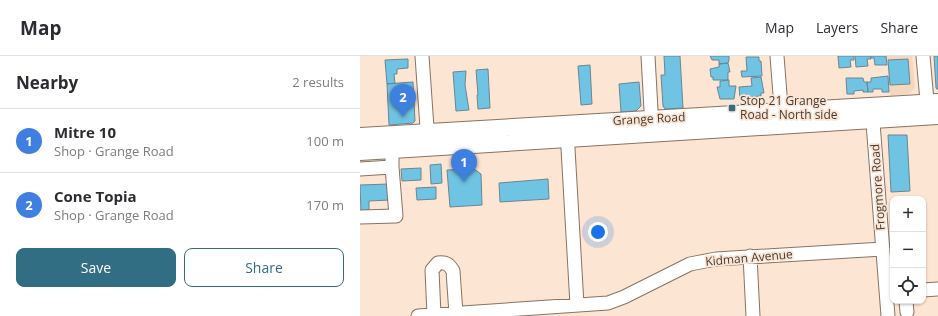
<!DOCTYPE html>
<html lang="en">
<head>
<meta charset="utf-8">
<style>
  :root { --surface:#fff; --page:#f2f2f3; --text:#2b2b33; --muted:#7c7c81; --line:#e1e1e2; --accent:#316e84 }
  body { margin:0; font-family:"Open Sans",sans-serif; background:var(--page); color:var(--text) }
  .controls { position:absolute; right:12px; bottom:12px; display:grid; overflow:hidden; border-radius:8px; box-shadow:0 1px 3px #0004 }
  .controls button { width:36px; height:36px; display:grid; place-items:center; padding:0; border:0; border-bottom:1px solid var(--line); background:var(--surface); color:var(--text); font:20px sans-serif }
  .you { position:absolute; left:238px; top:176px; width:14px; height:14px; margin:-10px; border:3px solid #fff; border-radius:50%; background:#1a73e8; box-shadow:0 0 0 6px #1a73e833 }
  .badge { display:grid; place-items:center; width:26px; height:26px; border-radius:50%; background:var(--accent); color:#fff; font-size:13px; font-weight:700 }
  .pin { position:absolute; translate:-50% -33px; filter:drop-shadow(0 1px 2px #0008) }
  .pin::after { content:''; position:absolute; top:21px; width:14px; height:12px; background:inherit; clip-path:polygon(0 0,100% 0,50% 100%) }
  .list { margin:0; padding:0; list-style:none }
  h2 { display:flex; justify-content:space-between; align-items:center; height:52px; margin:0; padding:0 16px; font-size:17px }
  h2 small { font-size:13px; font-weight:400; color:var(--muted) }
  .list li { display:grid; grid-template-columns:26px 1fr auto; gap:12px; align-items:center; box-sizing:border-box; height:64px; padding:0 16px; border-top:1px solid var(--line) }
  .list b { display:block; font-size:15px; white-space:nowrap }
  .list p { margin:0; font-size:13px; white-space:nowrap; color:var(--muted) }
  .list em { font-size:13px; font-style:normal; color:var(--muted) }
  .actions { display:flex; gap:8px; padding:12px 16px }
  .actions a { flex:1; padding:9px 0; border:1px solid var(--accent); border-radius:8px; text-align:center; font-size:14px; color:var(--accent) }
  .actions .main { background:var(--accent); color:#fff }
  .icon { flex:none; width:22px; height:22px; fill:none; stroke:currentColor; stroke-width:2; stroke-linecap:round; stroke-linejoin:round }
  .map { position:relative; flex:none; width:578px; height:260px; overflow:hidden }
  header { display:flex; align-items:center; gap:24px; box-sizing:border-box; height:56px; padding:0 20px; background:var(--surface); border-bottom:1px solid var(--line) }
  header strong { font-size:19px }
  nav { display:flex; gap:22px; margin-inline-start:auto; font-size:14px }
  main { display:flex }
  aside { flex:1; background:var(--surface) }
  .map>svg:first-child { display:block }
</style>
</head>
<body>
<header>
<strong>Map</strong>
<nav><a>Map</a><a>Layers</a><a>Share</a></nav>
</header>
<main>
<aside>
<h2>Nearby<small>2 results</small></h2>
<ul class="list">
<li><span class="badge" style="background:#3f7fe0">1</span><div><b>Mitre 10</b><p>Shop · Grange Road</p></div><em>100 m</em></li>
<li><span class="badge" style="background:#3f7fe0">2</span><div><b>Cone Topia</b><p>Shop · Grange Road</p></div><em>170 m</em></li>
</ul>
<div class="actions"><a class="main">Save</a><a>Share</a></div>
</aside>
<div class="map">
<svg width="578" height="260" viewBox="0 0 578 260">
  <rect width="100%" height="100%" fill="#fce5d3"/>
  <path fill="#f5d6bf" d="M527,0H552L555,32L549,38L530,40Z"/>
  <path fill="#6fc3e3" stroke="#6b8691" d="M304,0H320L323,52L305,53L303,50L301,19H305Z
    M350,0H369V4L368,7L359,8V4H352Z
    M478,0H494V4H490L491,11L479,12Z
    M495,0H510L511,3H507L508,10L496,11Z
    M511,0H526L527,9H515L514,2H511Z
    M574,0H578V34L576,32Z
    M386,1H399V5H401L402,20L382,21L381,15H387Z
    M48,3V12L37,13V18H34L35,27L27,28L25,4Z
    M548,3L550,28L530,29L528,4Z
    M368,7L370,16H368V24H353V21H351L350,13L359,11V8Z
    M230,9L232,48L221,49L218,10Z
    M128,13L130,52L118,53L117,39H118L116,14Z
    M106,15L105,29L109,54L96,55L93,16Z
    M528,20L529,36H522V33H513V36H508L507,26H511V22Z
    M401,21L404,37H401V40L380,42L379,31L392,30L391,22Z
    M486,22H503L504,26H507L508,36H503V34L494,35V38H487Z
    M369,24V30H376L374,43H360L357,31H360V25Z
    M53,26L55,65L53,67L29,69L27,28Z
    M279,26L281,50L276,55L261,56L259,28Z
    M528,79H547L550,135L531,136Z
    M81,108L82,127L71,128L70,109Z
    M61,112V124L42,125L41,113Z
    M114,113L121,118L122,149L90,151L87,114Z
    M188,123L189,143L140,146L139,127Z
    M29,128L30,144L9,145V156H1L0,129Z
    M76,131V143L57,144L56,132Z"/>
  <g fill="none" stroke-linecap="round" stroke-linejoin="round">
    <defs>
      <path id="minor" d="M62,0L68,86
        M288,0L292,72
        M417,0L422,64
        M563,0L568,56
        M512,54L528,260
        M207,75L217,249
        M0,113L32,111V103
        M0,161L36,160L32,111
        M390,200L393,260
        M563,234L578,233
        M546,245L547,256
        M74,259L72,214L78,207C86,206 89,208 93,215L96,258
        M58,260L248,247L264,241L330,208L356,203L523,193"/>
      <path id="major" d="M0,80L578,46
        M0,96L578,60"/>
    </defs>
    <use href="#minor" stroke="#887363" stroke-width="15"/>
    <use href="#major" stroke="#887363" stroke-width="18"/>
    <use href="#minor" stroke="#fff" stroke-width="13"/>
    <use href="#major" stroke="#fff" stroke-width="16"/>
  </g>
  <rect fill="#316e84" stroke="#fce5d3" stroke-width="1.5" x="368" y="48" width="8" height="8" rx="2"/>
  <g text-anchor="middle" stroke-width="3.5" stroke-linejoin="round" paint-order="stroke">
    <g font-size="12" fill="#443b34" stroke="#fce5d3" text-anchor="start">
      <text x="380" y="49">Stop 21 Grange<tspan x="380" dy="14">Road - North side</tspan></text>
    </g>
    <g font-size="12" fill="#443b34" stroke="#fce5d3">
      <text transform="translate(289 63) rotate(-3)" y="4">Grange Road</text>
      <text transform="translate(518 131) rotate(-94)" y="4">Frogmore Road</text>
      <text transform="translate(389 202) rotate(-5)" y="4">Kidman Avenue</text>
    </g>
  </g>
</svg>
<div class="controls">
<button>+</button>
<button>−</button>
<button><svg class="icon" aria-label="locate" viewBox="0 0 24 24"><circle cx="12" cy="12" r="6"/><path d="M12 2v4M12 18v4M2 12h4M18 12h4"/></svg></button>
</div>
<div class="you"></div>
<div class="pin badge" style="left:104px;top:126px;background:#3f7fe0">1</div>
<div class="pin badge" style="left:43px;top:61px;background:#3f7fe0">2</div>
</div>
</main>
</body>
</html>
